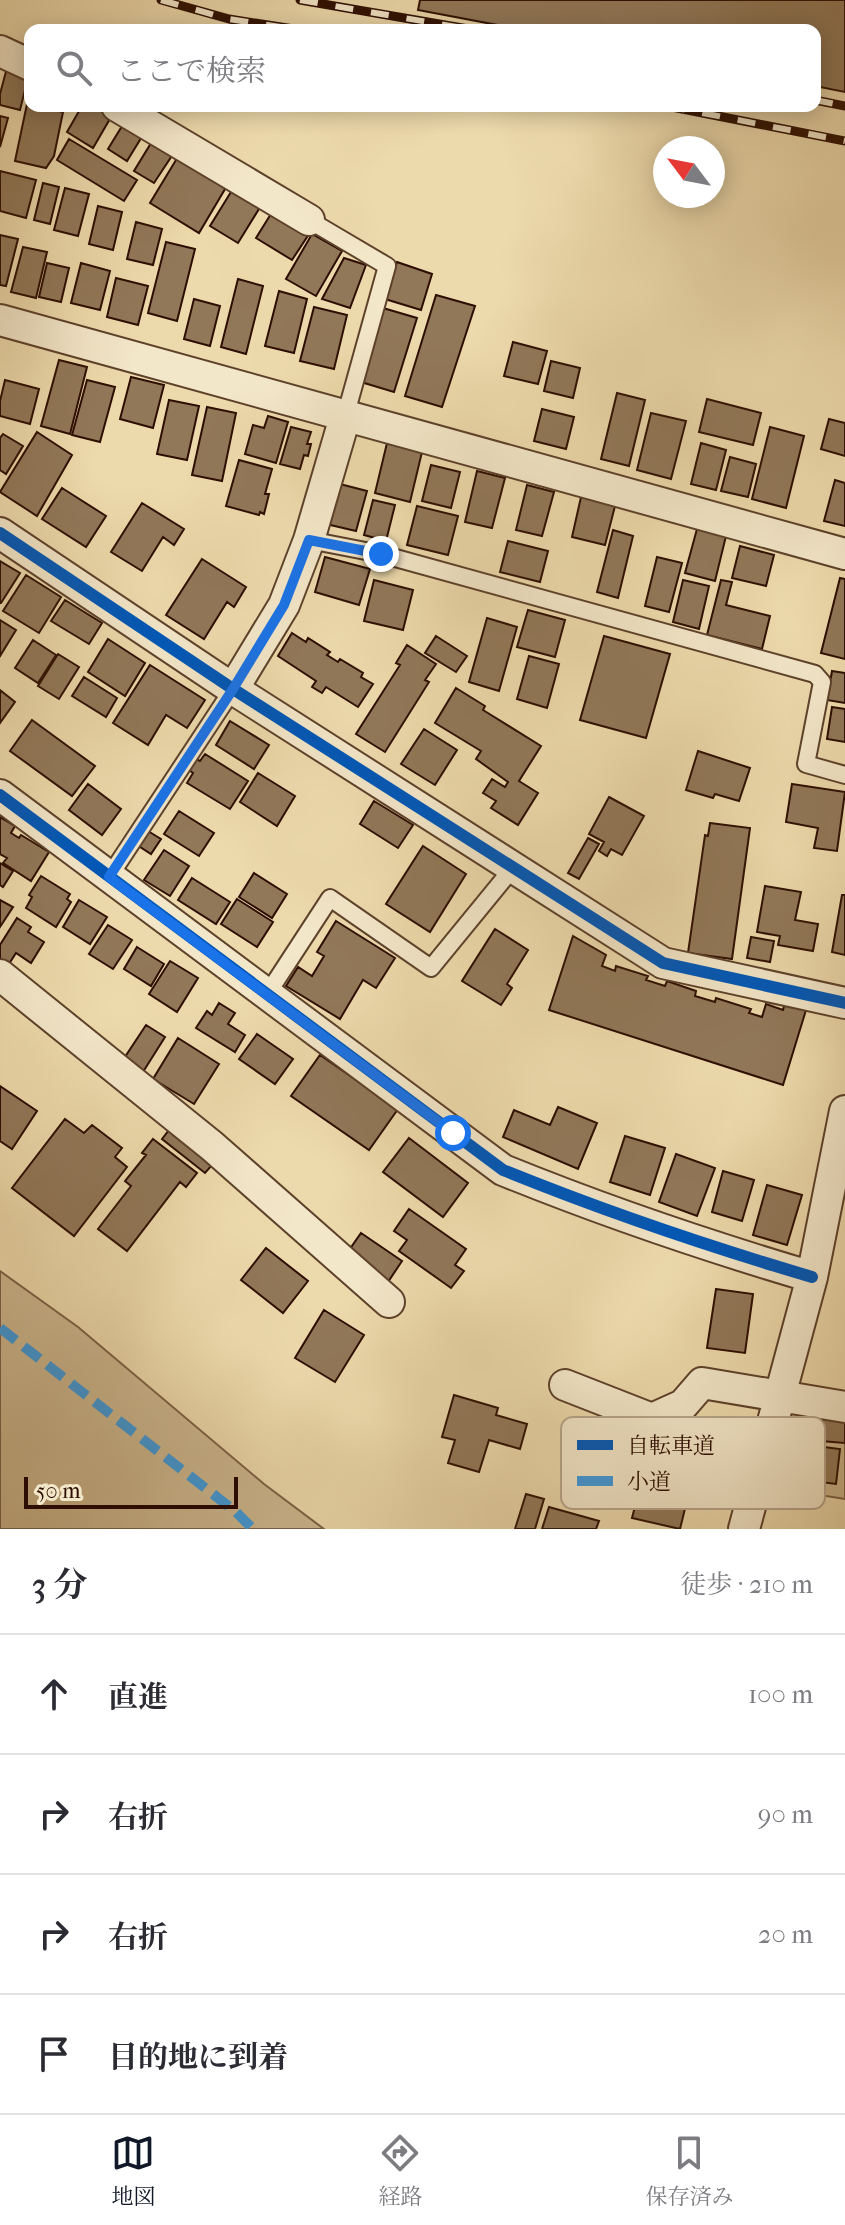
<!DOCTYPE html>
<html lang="ja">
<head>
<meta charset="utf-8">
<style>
  :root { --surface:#fff; --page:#f2f2f3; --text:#2b2b33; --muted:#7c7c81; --line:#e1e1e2; --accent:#111827 }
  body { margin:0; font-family:"IM FELL French Canon","Noto Serif JP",serif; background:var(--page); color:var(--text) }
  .compass { position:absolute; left:653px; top:136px; width:72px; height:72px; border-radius:50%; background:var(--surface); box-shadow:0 4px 20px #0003; rotate:302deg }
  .scale { position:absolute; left:24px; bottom:20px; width:214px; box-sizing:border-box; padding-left:8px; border:4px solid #2d0e00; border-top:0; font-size:22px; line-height:28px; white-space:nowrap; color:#2d0e00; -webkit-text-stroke:6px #f3e7c9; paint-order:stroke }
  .stop { position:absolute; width:24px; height:24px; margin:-18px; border:6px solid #1a73e8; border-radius:50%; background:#fff }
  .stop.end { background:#1a73e8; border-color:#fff; box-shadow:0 2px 8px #0008 }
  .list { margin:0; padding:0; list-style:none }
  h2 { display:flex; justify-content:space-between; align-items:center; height:104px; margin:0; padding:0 32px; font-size:34px }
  h2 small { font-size:26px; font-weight:400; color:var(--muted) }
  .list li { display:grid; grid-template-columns:52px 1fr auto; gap:24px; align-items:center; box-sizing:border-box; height:120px; padding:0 32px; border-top:2px solid var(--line) }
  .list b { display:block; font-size:30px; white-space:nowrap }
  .list em { font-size:26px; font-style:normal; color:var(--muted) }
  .icon { flex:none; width:44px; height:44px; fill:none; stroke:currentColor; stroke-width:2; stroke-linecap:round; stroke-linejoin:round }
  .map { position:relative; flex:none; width:845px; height:1529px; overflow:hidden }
  .search { position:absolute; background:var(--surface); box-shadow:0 4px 20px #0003; left:24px; right:24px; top:24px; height:88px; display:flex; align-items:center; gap:20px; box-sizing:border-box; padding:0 28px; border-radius:16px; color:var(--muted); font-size:30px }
  .sheet { height:584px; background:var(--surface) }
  nav { display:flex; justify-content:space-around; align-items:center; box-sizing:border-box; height:112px; border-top:2px solid var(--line); background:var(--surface); font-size:22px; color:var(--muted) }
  nav a { display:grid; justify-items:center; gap:4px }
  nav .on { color:var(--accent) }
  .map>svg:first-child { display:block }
</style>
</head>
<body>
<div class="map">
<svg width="845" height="1529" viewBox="0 0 845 1529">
  <rect width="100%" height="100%" fill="#eddaac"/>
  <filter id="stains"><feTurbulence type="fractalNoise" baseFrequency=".0025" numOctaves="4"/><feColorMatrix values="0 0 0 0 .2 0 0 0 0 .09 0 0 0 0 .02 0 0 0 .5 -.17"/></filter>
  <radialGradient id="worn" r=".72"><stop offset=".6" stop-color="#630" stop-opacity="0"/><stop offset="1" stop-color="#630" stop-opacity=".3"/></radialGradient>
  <path fill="#ccb78f" stroke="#7c6248" stroke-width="2" d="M0,1271L78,1327L264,1484L324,1529H0Z
    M798,1425L845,1433V1499L788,1490Z"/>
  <path fill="#917859" stroke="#2d0e00" stroke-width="2" d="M420,0H845V92L815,86V30H524L418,10Z
    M8,64L30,70L20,110L0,105V94Z
    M27,104L63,112L54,156L46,168L15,161Z
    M82,106H93L111,117L93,148L67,132Z
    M0,116L8,118L0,147Z
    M127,118L146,130L127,161L108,149Z
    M156,135L177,148L154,183L134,171Z
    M69,139L137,180L124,201L57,160Z
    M179,155L228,184L199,233L150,203Z
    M0,171L36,180L26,218L0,211Z
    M43,183L59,187L50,224L34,220Z
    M234,187L262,204L238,243L210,226Z
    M65,188L89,194L78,236L54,230Z
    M98,206L122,212L113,250L89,244Z
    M274,209L311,231L292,260L256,238Z
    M136,222L162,229L153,265L127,259Z
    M312,234L342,251L316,296L286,279Z
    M0,235L18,239L6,286L0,285Z
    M166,242L195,249L177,321L148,313Z
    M23,247L47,252L36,298L11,292Z
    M344,258L366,265L350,308L322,299Z
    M397,262L432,274L421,310L385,299Z
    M47,263L69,268L61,302L39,297Z
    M81,263L110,271L100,310L71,303Z
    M116,278L148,286L138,325L107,317Z
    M238,279L263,286L246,354L221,347Z
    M279,291L307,299L294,353L265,346Z
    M436,295L475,306L442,407L405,396Z
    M194,299L220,306L210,346L184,339Z
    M314,307L347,315L334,369L300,361Z
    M383,308L417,318L394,392L361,382Z
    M513,342L547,351L538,384L504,376Z
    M59,360L87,367L70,434L41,426Z
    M551,361L580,368L573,398L544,391Z
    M131,377L164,385L153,428L120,419Z
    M5,380L39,389L30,424L0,416V401Z
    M87,380L115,387L100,442L72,435Z
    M617,393L645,400L629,466L601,459Z
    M707,399L761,413L753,445L699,432Z
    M169,400L199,406L187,460L157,454Z
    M207,407L236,413L222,481L192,475Z
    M542,409L574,417L566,449L534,441Z
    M651,413L686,421L671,479L637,470Z
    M268,416L288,422L276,463L245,454L253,425L264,428Z
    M829,419L845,423V456L821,449Z
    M291,427L311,432L307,444H311L308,456L304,455L300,469L280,464Z
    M770,427L804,436L786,508L752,499Z
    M37,432L72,455L37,516L0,492Z
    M3,434L23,446L6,474L0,470V438Z
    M387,443L422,452L410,502L375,493Z
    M701,443L726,450L716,490L691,484Z
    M730,457L756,464L748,497L721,491Z
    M239,460L272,469L265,494H269L264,514L260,512L259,515L226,506Z
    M431,465L460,472L451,508L422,501Z
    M477,471L505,478L492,528L465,522Z
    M835,480L845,483V526L824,521Z
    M336,483L367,491L356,531L326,524Z
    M527,485L554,492L542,536L516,530Z
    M62,488L106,516L86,547L42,519Z
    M581,497L615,506L605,545L572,537Z
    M373,500L395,505L386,541L364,535Z
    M142,503L184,529L174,545L163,537L142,571L111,552Z
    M417,506L458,516L448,555L407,545Z
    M697,529L726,536L715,581L685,573Z
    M613,530L633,536L618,598L597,592Z
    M508,541L548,551L540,582L500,572Z
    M740,546L774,555L766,586L732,578Z
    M325,557L370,569L359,605L315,592Z
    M657,557L682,563L669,612L645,606Z
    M202,559L246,587L234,607L227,602L204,639L166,615Z
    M0,561L20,573L1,603H0Z
    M26,575L61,597L39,633L3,611Z
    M840,578L845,579V659L821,653Z
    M374,580L413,590L403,630L364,621Z
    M683,580L709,586L699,629L673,622Z
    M721,580L732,582L726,605L770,616L762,649L707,635Z
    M65,600L102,623L89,644L51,621Z
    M528,610L565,620L555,657L517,647Z
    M487,618L517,627L499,691L469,682Z
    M0,620L16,630L0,656Z
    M292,633L306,642L308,638L330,652L327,655L338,662L340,659L363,673L361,677L373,684L358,707L326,687L322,693L312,687L316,681L278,656Z
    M436,636L467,656L456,672L425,653Z
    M604,636L670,654L646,738L580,720Z
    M108,639L145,663L125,696L88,672Z
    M33,640L56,655L38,683L15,668Z
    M407,645L436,664L425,680L429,682L385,752L356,734L400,665L396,663Z
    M58,654L79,667L59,699L38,686Z
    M529,656L559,664L547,708L517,699Z
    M150,665L205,700L187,728L166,715L148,745L113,723Z
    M832,671L845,673V703L827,700Z
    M84,677L117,698L106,717L72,696Z
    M456,688L485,706L483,710L541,746L519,781L538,793L518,825L491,808L496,801L483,793L492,779L505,787L508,782L476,759L481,751L435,723Z
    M0,690L15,702L0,723Z
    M832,707L845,709V742L827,739Z
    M32,720L95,766L72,796L10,751Z
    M230,721L269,745L254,769L216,745Z
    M424,729L457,750L435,785L401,764Z
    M698,751L750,768L739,801L715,794L713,798L686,790Z
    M205,754L248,781L230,809L187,783L193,773L189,770L196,759L200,761Z
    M258,773L295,796L277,826L240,802Z
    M88,784L121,809L102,835L69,810Z
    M792,784L845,792L837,851L814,848L818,828L786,822Z
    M609,797L644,816L622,855L611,849L607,856L599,851L604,842L589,834Z
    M374,801L413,825L398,848L360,824Z
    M179,811L214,833L199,856L164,834Z
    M0,817L15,826L11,833L19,838L21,835L49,852L31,881L3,863L7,858L0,854Z
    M710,823L750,828L732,959L688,953L705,835L708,836Z
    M143,828L161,839L151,854L134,843Z
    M588,838L599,844L579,879L568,873Z
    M423,846L466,874L430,932L386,904Z
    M164,850L189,866L170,896L144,880Z
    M0,863L13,871L3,887L0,885Z
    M254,873L287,894L272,918L239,897Z
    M41,876L70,894L67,899L71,902L56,927L26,908L32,897L29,895Z
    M192,878L230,902L216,924L178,900Z
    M765,886L801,892L795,920L818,924L813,951L778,945L780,936L757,932Z
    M842,895H845V955L832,952Z
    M237,899L273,922L257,947L221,924Z
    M0,900L13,907L0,927Z
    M79,900L107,917L90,944L63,927Z
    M17,918L31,927L28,932L44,942L31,963L16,953L9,964L0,959V945Z
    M336,921L395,958L376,988L363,980L340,1019L286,986L298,967L312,976L324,956L317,952Z
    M108,925L132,940L113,969L89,954Z
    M495,929L528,950L507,984L512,988L501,1005L462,981Z
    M573,936L606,955L602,966L615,971L616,966L648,976L646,980L665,986L667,981L696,991L695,996L715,1002L716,998L751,1009L749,1013L762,1017L766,1004L783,1010L785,1003L806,1010L783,1085L549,1010Z
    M751,937L774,941L770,962L747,958Z
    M137,947L164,964L151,986L124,969Z
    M170,961L198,978L177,1012L149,994Z
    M219,1003L235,1013L228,1024L245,1035L235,1052L196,1028L207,1011L212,1015Z
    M146,1025L165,1037L143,1072L123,1060Z
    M257,1034L293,1059L275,1084L239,1059Z
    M178,1038L219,1064L194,1104L153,1079Z
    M320,1055L398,1109L369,1150L291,1096Z
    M0,1086L37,1111L12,1149L0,1141Z
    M558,1107L597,1123L578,1169L503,1137L514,1110L550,1125Z
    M65,1119L84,1133L92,1125L122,1148L115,1157L127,1167L74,1236L12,1188Z
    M169,1130L213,1164L205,1173L162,1139Z
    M625,1136L665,1148L650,1195L610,1182Z
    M409,1138L468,1183L443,1217L383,1172Z
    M153,1139L197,1173L186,1187L180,1182L127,1251L98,1229L131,1186L125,1181L146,1155L142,1153Z
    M676,1154L715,1168L697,1216L659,1202Z
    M723,1171L754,1180L742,1221L712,1212Z
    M767,1185L802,1195L787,1245L753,1235Z
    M409,1209L466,1249L455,1265L464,1271L451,1288L399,1251L407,1240L394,1231Z
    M361,1233L402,1261L386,1285L345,1256Z
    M266,1248L308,1281L283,1313L241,1280Z
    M716,1289L753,1294L745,1353L707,1348Z
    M324,1310L364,1335L335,1382L295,1358Z
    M454,1395L498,1408L496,1415L527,1424L520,1449L489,1440L479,1472L448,1463L455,1440L442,1437Z
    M823,1413L845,1415V1443L821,1441Z
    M800,1444L840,1449L836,1484L795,1479Z
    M647,1460L694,1472L680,1529L632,1518Z
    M526,1494L544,1499L535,1529H515Z
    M549,1507L599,1521L596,1529H542Z"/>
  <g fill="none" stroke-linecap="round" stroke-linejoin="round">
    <defs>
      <path id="service" d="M309,220L387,266L345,417
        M309,540L381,554L815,674L822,682L806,764L845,775
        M109,877L233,689
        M268,993L330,898L431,968L512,869"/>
      <path id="minor" d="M0,51L30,65
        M117,106L309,220
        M0,320L845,554
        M0,533L233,689L663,963L845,1003
        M233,689L284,605L309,540L345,417
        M0,795L503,1170C604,1211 707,1246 812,1277
        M0,975L212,1146L389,1302
        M565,1385L652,1419L683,1405L702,1383L845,1407
        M744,1529L812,1277L845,1111"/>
    </defs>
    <use href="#service" stroke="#5d412b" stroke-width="20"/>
    <use href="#minor" stroke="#5d412b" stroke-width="34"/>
    <use href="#service" stroke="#f3e7c9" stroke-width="16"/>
    <use href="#minor" stroke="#f3e7c9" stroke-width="30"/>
    <defs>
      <path id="rail" d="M161,0L229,19L300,30
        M300,0L474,30
        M815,100L845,106
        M667,106L845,141"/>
    </defs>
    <use href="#rail" stroke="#2d0e00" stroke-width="9"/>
    <use href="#rail" stroke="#f3e7c9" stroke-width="6" stroke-dasharray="18" stroke-linecap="butt"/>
    <path stroke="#3d9adc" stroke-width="10" stroke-dasharray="20 10" stroke-linecap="butt" d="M0,1328L236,1512L253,1529"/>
    <defs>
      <path id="cycleway" d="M0,533L233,689L663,963L845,1003
        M0,795L503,1170C604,1211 707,1246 812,1277"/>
    </defs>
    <use href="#cycleway" stroke="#f3e7c9" stroke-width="17"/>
    <use href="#cycleway" stroke="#0057b8" stroke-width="12"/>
  </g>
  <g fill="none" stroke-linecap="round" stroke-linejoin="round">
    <path stroke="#1a73e8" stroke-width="10" d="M381,554L309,540L284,605L233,689L109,877L453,1133"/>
  </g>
  <rect x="561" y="1417" width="264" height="92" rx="12" fill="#f3e7c9" stroke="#b8a68d" stroke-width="2"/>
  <rect x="577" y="1440" width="36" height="10" fill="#0057b8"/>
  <rect x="577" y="1476" width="36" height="10" fill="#3d9adc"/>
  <g font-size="22" fill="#2d0e00">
    <text x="627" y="1453">自転車道</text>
    <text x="627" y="1489">小道</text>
  </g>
  <rect width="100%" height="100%" filter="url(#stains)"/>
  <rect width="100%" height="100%" fill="url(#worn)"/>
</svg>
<svg class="compass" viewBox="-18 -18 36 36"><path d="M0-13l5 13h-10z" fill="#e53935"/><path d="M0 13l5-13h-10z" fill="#7c7c81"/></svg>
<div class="scale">50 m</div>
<div class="stop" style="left:453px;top:1133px"></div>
<div class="stop end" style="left:381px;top:554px"></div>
<div class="search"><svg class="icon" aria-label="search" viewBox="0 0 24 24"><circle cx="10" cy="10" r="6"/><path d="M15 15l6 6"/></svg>ここで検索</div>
</div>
<section class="sheet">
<h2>3 分<small>徒歩 · 210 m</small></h2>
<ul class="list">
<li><svg class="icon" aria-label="ahead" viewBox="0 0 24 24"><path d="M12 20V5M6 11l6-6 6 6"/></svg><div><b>直進</b></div><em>100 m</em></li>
<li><svg class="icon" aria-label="right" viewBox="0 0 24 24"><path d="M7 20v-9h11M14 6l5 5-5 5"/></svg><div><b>右折</b></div><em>90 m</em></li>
<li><svg class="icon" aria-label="right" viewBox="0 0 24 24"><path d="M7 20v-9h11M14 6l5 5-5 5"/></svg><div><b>右折</b></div><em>20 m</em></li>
<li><svg class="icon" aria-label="arrive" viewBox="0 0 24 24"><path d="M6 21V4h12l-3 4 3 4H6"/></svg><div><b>目的地に到着</b></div></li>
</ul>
</section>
<nav>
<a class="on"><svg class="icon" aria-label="map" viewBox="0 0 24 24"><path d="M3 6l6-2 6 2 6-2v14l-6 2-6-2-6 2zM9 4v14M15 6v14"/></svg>地図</a>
<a><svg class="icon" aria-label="directions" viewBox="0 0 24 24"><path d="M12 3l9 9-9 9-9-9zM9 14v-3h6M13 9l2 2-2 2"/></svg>経路</a>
<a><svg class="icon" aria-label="saved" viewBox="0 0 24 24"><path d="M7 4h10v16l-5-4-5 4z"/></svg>保存済み</a>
</nav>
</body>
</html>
